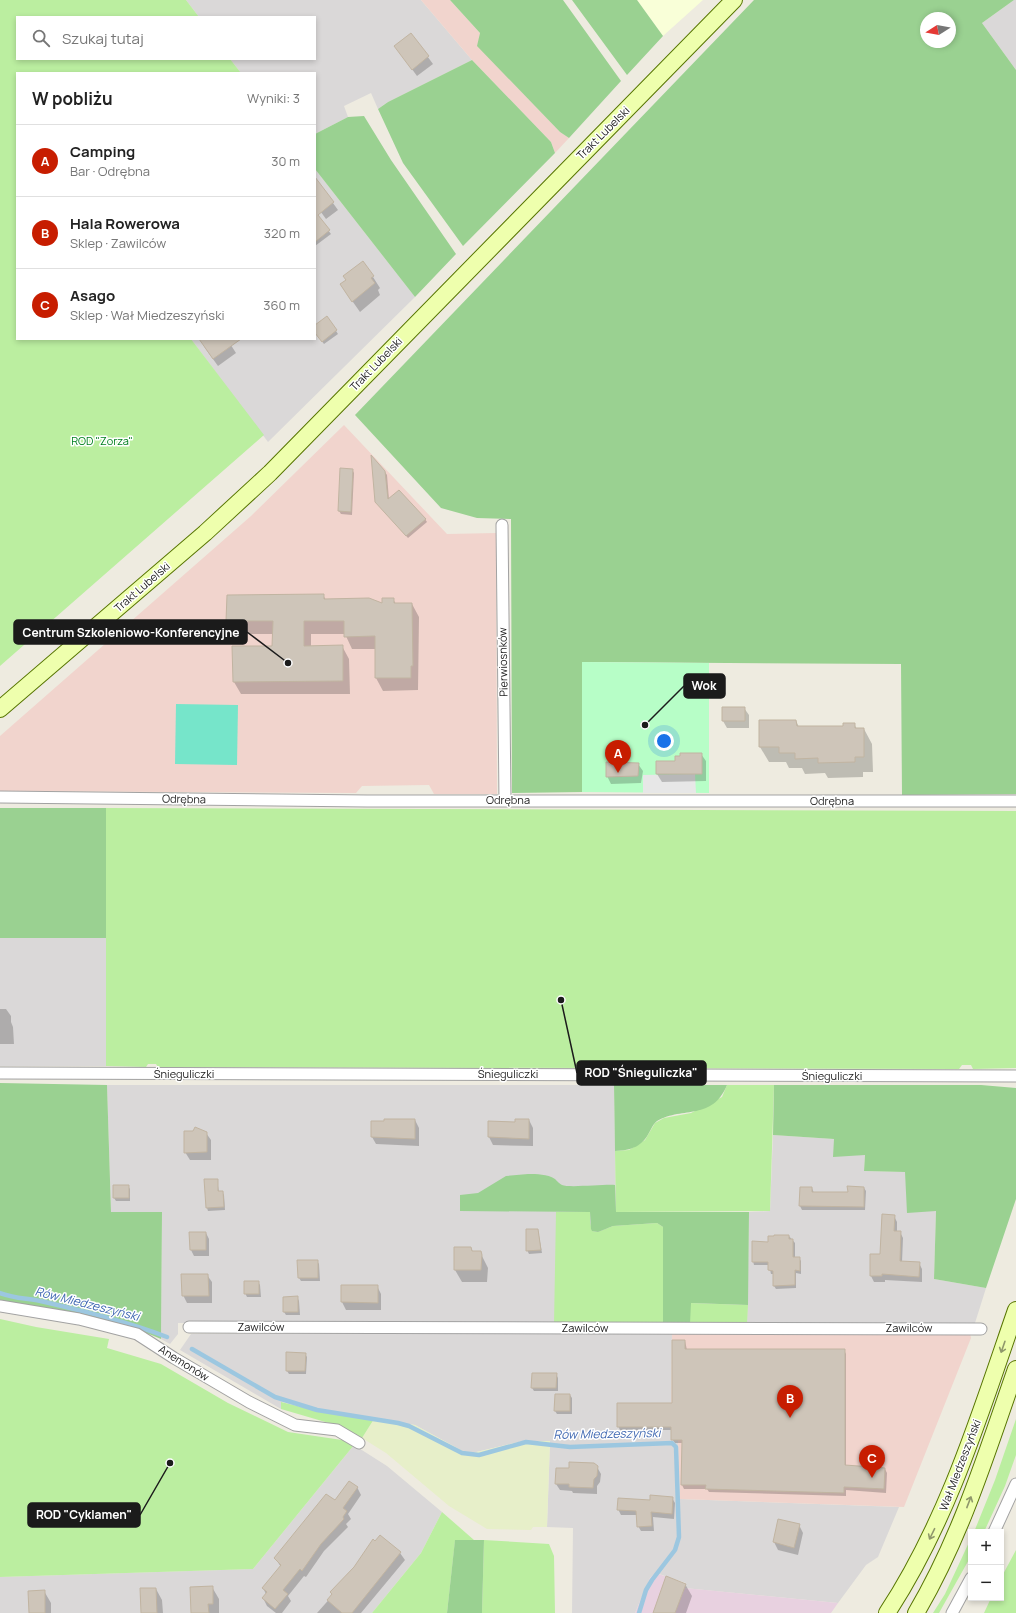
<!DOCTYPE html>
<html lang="pl">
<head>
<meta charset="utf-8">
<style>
  :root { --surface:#fff; --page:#f2f2f2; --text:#222; --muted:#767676; --line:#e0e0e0; --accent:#c71d00 }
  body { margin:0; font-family:Manrope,sans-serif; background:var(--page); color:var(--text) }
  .controls { position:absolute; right:12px; bottom:12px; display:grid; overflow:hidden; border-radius:0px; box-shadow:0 2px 6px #0003 }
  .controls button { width:36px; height:36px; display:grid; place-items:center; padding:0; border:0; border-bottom:1px solid var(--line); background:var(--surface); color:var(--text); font:20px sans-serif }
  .compass { position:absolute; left:920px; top:12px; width:36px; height:36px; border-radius:50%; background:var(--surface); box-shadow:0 2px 6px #0003; rotate:259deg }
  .you { position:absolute; left:664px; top:741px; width:14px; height:14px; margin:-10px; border:3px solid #fff; border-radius:50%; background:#1a73e8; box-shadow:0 0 0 6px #1a73e833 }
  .badge { display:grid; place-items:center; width:26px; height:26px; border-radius:50%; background:var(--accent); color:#fff; font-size:13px; font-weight:700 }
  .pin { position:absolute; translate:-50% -33px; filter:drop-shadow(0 1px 2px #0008) }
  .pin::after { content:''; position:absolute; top:21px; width:14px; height:12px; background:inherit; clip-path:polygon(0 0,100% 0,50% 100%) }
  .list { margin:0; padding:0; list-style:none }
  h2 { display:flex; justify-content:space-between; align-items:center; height:52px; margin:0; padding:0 16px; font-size:17px }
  h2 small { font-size:13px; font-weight:400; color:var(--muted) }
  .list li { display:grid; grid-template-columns:26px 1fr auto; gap:12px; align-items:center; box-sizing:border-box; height:72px; padding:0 16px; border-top:1px solid var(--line) }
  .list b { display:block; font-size:15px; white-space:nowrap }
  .list p { margin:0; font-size:13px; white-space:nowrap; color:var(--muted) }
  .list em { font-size:13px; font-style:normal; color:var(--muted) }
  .icon { flex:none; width:22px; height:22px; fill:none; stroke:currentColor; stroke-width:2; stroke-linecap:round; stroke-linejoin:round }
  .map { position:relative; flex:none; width:1016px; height:1613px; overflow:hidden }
  .search { position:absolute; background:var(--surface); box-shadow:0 2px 6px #0003; left:16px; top:16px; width:300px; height:44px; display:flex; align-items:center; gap:10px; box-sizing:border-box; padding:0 14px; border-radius:0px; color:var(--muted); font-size:15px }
  .panel { position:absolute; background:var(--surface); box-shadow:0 2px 6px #0003; left:16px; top:72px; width:300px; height:268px; border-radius:0px }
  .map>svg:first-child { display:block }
</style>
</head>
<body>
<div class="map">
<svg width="1016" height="1613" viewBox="0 0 1016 1613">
  <rect width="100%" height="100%" fill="#eeebe0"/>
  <path fill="#dad8d8" d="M186,0H421L472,60L388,102L378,109L371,93L344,106L348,117L315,134V73H241L230,59H315V17H199Z
    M1014,0H1016V70L982,23Z
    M315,169L415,297L268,442L191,339H315Z
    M0,938H106V1066H0Z
    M107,1085H614L616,1212L554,1324L178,1323V1334L170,1344L161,1339L162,1213L111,1212Z
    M773,1135L834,1139L865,1155L864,1171L905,1172L936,1211L934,1279L986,1288L975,1323L747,1324L749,1212L770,1211Z
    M672,1332L671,1438L678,1440L680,1499L899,1507L878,1557L866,1565L838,1603L684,1588L686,1583L656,1573L650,1578L635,1613H572L573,1528L547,1527L550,1441H523L468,1454L415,1425L326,1413L282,1402L281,1409L180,1350L191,1334Z
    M354,1445L387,1466L442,1512L421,1553L372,1613H0V1577L253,1569Z"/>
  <path fill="#f1d4cd" d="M421,0H450L480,33L478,46L560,132L569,138L555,153L551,142L472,60Z
    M344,425L447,534L496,533L497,794H434L429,785L362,786L356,793L0,791V736L251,516Z
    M672,1332L970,1333L971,1338L904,1507L680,1499L678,1440L671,1438Z"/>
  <path fill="#e8d1e0" d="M656,1573L686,1584L685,1588L838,1603L831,1613H635L650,1578Z"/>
  <path fill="#f9ffd8" d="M637,0H703L663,36Z"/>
  <path fill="#e7efc9" d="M374,1419L415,1425L468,1454L523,1441H550L547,1527H533L531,1530L487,1529L449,1506L386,1453L362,1438Z"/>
  <path fill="#bbeea0" d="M0,0H186L199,17H17V59H230L241,73H17V339H191L264,435L0,666Z
    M106,808L1016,811V1068L973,1069L971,1065H962L959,1069L158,1067L156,1064H148L146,1067L106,1066Z
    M727,1085H774L770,1211L616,1212L615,1151L629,1150L645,1140L655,1123L664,1118L691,1113L722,1097Z
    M556,1212H590V1222L592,1231L598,1232L613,1226L657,1223L663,1227V1323L554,1324Z
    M690,1303L748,1305L747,1324H690Z
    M0,1319L36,1327L109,1339L107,1348L161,1364L228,1403L288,1432L342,1440L354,1445L253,1569L0,1577Z
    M281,1402L326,1413L374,1419L362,1438L339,1426L281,1409Z
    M1016,1419V1455L1005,1486L984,1532H974L995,1480Z
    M442,1512L474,1540L455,1541L447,1613H372L421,1553Z
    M971,1538V1556L939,1613H933L945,1594Z
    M484,1540L549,1544L554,1556L555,1613H482Z
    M1016,1550V1613H984L991,1598H1001V1578Z"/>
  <path fill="#9ad191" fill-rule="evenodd" d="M450,0H563L621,81L569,138L560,132L477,46L480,33Z
    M572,0H637L663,36L627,75Z
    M754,0H1014L982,23L1016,70V794L902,795L901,664L582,662V792L512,793L511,519L477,518L441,508L355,415ZM926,18H950V42H926Z
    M472,60L551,142L555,153L463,246L403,163L378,109L388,102Z
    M364,116L391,160L456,254L415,297L315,169V134L348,117Z
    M0,808H106V938H0Z
    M0,1083L107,1085L111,1212H162L161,1339C111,1316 54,1310 0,1301Z
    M614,1085H727C712,1121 684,1106 657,1121C653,1124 652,1128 650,1131C642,1147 632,1150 615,1151Z
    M774,1085H981L1016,1088V1199L986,1288L934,1279L936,1211L907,1213L905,1172L864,1171L865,1155L833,1157L834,1139L773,1135Z
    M528,1174C537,1174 547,1174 555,1179C557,1181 560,1184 562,1185C569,1188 605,1184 615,1185L616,1212H749L748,1305L691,1303L690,1324L663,1323V1227L657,1223L613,1226L598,1232L592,1231L591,1229L590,1212L460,1211V1195L478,1193L506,1176Z
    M455,1540H484L482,1613H447Z"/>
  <path fill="#b7fec7" d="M582,662L709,663V793L582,792Z"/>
  <path fill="#76e5ca" d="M176,704L238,705L237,765L175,764Z"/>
  <path fill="#e7e7e7" d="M695,774L696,793H643V775Z"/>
  <path fill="#0003" d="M411,34L433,64L417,76L395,46Z
    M320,185L338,210L326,219L315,204V188Z
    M315,213L331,234L315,246Z
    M373,277L380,288L378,290L380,295L360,312L341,285Z
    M327,317L338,334L324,344L315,332V326Z
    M203,339H227L236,353L218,366L205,348L201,340Z
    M341,469H352L354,473L352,515L341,514L339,511Z
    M385,472L387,475L389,500L425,519L427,522L408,538L376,502Z
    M323,595L326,600L383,605L393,599L396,604H412L419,617L418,690L383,691L376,678V649H352L345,634H311V647L342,646L349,659L350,694H241L234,682L273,647V634H235L227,621L228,596Z
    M744,708L749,715V728H727L723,721Z
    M796,721L799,727H844L854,724L857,729H864L872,744L873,772H863V777L828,778L825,773L805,774L802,768H789L786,762H769L760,747Z
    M701,754L706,761V781L662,782L657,774V762H676Z
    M638,764L643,771L641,783L611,784L607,776Z
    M0,1009H6L11,1016V1022L13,1027L14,1044H0Z
    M415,1120L419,1128V1146L376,1144L372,1137Z
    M529,1120L533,1128V1146L493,1145L489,1137V1122L516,1123Z
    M206,1133L211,1140V1160H190L185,1152Z
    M217,1180L219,1192H222L224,1195L225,1210L208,1211L207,1208Z
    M114,1186H128L130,1189V1201H116L114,1198Z
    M801,1188H812L814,1193H849L864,1188L866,1191L865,1210H802L800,1206Z
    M894,1216L897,1222V1232H900L903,1238L902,1262L919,1263L922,1269V1282L885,1280V1282H874L871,1276L881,1255Z
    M538,1230L542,1253L529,1254L527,1250Z
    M206,1233L209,1239V1256H194L191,1250Z
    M789,1236L795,1243V1258H799L801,1261V1274L796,1273V1288L776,1289L774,1286V1274H771L769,1265H754L753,1261L769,1243Z
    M455,1248H471L473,1252H480L488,1268L487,1282H462L455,1270Z
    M317,1261L319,1264L320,1281H301L299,1278Z
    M207,1275L212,1282V1303H187L183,1295Z
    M258,1282L260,1285L261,1297H247L245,1293Z
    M342,1286H377L381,1294V1310H346L342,1302Z
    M297,1297L299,1301L300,1315H286L284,1312Z
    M685,1341L687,1350H844L846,1354V1466L885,1469L887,1473L886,1493L846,1490V1496L709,1492L707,1489H684L682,1485L683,1443H675L672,1439V1430H620L618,1426L673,1404Z
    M305,1354L307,1357L306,1374H289L287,1371Z
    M556,1374L558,1378V1391H534L532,1388Z
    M570,1395L572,1398V1414H557L555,1411Z
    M597,1467L601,1474L600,1482L597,1486V1494L573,1493L572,1491L560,1490L556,1484L570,1469Z
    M357,1487L361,1495L348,1514L351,1519L346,1524L348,1527L324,1551L306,1577L304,1576L288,1596L291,1601L282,1613H276L267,1606L263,1598L266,1594L263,1588L281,1567L275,1558Z
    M672,1498L675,1503L674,1519L653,1517L654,1531H641L638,1526L637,1515H621L618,1509Z
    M799,1525L803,1533L798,1555L778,1550L774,1542Z
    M400,1553L405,1560L361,1613H317L333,1595Z
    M685,1584L692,1596L686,1613H654Z
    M212,1587L219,1599V1613H192Z
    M141,1589H156L162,1600L163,1613H143L140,1598Z
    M44,1591L51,1603V1613H30Z"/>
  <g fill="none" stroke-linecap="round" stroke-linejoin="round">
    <path stroke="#9cc7e0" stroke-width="4.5" d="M0,1293C15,1299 30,1298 45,1302C87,1312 128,1322 167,1337
      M192,1349L275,1397L317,1410L398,1423L409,1426L462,1453L479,1455L526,1442L570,1447L672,1443L676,1447L679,1537L675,1550L652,1580L646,1590L639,1613"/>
  </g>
  <path fill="#cec5b9" stroke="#c1b4a1" d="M411,33L429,56L412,70L394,46Z
    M315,177L334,202L318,215L330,230L315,242Z
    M363,261L374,276L371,278L375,283L352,302L340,284L346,280L343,276Z
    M327,316L337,330L322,342L315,333V325Z
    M199,339H241L213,359Z
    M371,455L385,471L388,499L399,490L426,519L406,536L375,502Z
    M340,468L353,469L351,512L338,511Z
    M324,594V599L369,598L382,603V598H394V603H412L413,666H411V678H375V636L344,637V621H304V646L343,645V681L233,682L232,646H272L273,621H226L227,595Z
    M722,707H745V721H722Z
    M759,720H796L797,726H843V723H855V728H864V757H855V762L818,763V758L795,759V753H779V747H759Z
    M680,753H702V774H656V761H675V756H680Z
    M606,762L639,763L638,776L606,777Z
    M384,1119H415V1139L371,1137V1121H384Z
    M515,1119H529V1139L488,1137V1121L515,1122Z
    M195,1127L207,1132V1152L184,1153V1131H193Z
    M204,1179H218V1191H223L224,1207L206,1208Z
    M113,1185H129V1198H113Z
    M847,1186L864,1187V1207L799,1206L800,1187H812V1192H848Z
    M882,1214L895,1215L894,1231H901L900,1261L920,1262L919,1277L882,1274V1276H870V1254H880Z
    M526,1229H538L541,1250L526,1251Z
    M189,1232H206V1250H190Z
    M774,1235H789V1239H793V1257H800V1271L795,1270V1285L773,1286V1271L768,1270V1262H752V1241L768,1242V1236H774Z
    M454,1247H471L472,1251H481L482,1255L481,1270H454Z
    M297,1260H318V1278H298Z
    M181,1274H208L209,1296H182Z
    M244,1281H259V1294H244Z
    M341,1285H378V1303L341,1302Z
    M298,1296V1312H283V1297Z
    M672,1340H685V1349H845V1465L885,1468L884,1489L844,1487V1493L705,1489L706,1485H681L682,1440H671V1427H617V1403H672Z
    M286,1352L306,1353L305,1371H286Z
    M532,1373H557L556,1388H531Z
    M555,1394H570V1411H554Z
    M569,1462L594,1463L598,1466L597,1476L594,1479L593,1488L569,1487V1484H555L556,1468H569Z
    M349,1481L358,1487L343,1508L347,1511L343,1517L344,1519L321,1544L302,1571L300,1569L283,1590L288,1594L275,1609L262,1598L267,1592L262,1588L281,1565L274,1558L326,1494L335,1500Z
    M650,1495L673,1497L672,1514L651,1512L652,1526L637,1527L636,1511L617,1510L618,1498L650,1500Z
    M778,1519L800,1524L794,1548L773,1542Z
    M380,1535L401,1552L352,1613H342L327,1600L332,1594L330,1592L354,1567L373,1539L375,1541Z
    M666,1576L686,1584L675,1613H653Z
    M213,1586V1604H208L209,1613H191L190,1587Z
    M140,1588H156L157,1613H141Z
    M45,1590V1613H29L28,1591Z"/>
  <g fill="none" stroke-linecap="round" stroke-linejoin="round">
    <defs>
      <path id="street" d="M502,525L505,800
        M0,797L367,801H1016
        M0,1073L1016,1076
        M0,1306L79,1319L137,1334L174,1358L249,1402L295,1425L337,1430L359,1443
        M189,1327L981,1329
        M994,1532L1016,1484
        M952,1613L971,1578"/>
      <path id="secondary" d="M0,709L205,533L270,473L734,0
        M887,1613C948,1520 980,1414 1016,1310
        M916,1613C961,1537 987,1452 1016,1369"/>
    </defs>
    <use href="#street" stroke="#a2a2a2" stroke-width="13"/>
    <use href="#secondary" stroke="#577500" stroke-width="18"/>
    <use href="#street" stroke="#fff" stroke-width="11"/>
    <use href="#secondary" stroke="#eeffad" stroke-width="16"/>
  </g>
  <defs><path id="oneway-shaft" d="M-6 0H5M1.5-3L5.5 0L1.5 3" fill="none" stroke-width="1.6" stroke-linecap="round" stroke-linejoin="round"/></defs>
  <g stroke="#8f986b">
    <use href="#oneway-shaft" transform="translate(1003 1347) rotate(109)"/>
    <use href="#oneway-shaft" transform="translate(969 1502) rotate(-69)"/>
    <use href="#oneway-shaft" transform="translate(932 1534) rotate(116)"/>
  </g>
  <g text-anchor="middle" stroke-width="3" stroke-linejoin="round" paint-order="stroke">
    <g font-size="11" fill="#1b1b1b" stroke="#fff">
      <text transform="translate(603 133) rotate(-45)" y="4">Trakt Lubelski</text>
      <text transform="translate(376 364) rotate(-46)" y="4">Trakt Lubelski</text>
      <text transform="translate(142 587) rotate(-41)" y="4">Trakt Lubelski</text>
      <text transform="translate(503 662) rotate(-91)" y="4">Pierwiosnków</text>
      <text transform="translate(184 799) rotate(1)" y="4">Odrębna</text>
      <text x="508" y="804">Odrębna</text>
      <text x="832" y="805">Odrębna</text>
      <text x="184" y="1078">Śnieguliczki</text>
      <text x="508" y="1078">Śnieguliczki</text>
      <text x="832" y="1080">Śnieguliczki</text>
      <text x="261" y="1331">Zawilców</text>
      <text x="585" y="1332">Zawilców</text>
      <text x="909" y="1332">Zawilców</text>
      <text transform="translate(184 1363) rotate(32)" y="4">Anemonów</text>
      <text transform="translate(960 1465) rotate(-69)" y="4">Wał Miedzeszyński</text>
    </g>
    <g font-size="11" fill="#028020" stroke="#fff">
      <text x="102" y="445">ROD "Zorza"</text>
    </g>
    <g font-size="12" font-style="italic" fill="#4169b2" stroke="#fff">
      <text transform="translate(87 1304) rotate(14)" y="4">Rów Miedzeszyński</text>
      <text transform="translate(607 1434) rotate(-1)" y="4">Rów Miedzeszyński</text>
    </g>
  </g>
  <path fill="none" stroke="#1b1b1b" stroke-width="1.5" d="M288 663L247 632M645 725L684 686M561 1000L577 1073M170 1463L140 1515"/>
  <g fill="#1b1b1b" stroke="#fff" stroke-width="1.5">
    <circle cx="288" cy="663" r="4"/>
    <circle cx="645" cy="725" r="4"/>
    <circle cx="561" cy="1000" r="4"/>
    <circle cx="170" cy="1463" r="4"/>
  </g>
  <g fill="#1b1b1b" stroke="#1b1b1b" stroke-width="1.5">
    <rect x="14" y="620" width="233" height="24" rx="4"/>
    <rect x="684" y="674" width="41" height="24" rx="4"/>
    <rect x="577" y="1061" width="129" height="24" rx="4"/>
    <rect x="28" y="1503" width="112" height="24" rx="4"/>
  </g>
  <g font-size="12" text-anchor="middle" font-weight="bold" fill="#fff">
    <text x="131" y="637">Centrum Szkoleniowo-Konferencyjne</text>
    <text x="704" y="690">Wok</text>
    <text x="641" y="1077">ROD "Śnieguliczka"</text>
    <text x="84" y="1519">ROD "Cyklamen"</text>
  </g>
</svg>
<div class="controls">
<button>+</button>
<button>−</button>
</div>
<svg class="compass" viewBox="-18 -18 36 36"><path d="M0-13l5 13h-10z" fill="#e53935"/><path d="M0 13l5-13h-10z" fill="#767676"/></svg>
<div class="you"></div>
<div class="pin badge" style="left:618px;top:773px">A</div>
<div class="pin badge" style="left:790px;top:1418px">B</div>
<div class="pin badge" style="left:872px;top:1478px">C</div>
<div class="search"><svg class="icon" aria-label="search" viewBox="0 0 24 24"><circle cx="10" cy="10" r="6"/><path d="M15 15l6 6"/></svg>Szukaj tutaj</div>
<section class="panel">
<h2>W pobliżu<small>Wyniki: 3</small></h2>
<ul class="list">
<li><span class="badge">A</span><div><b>Camping</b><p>Bar · Odrębna</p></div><em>30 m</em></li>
<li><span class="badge">B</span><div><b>Hala Rowerowa</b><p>Sklep · Zawilców</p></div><em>320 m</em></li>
<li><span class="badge">C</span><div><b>Asago</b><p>Sklep · Wał Miedzeszyński</p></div><em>360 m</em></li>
</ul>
</section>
</div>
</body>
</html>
